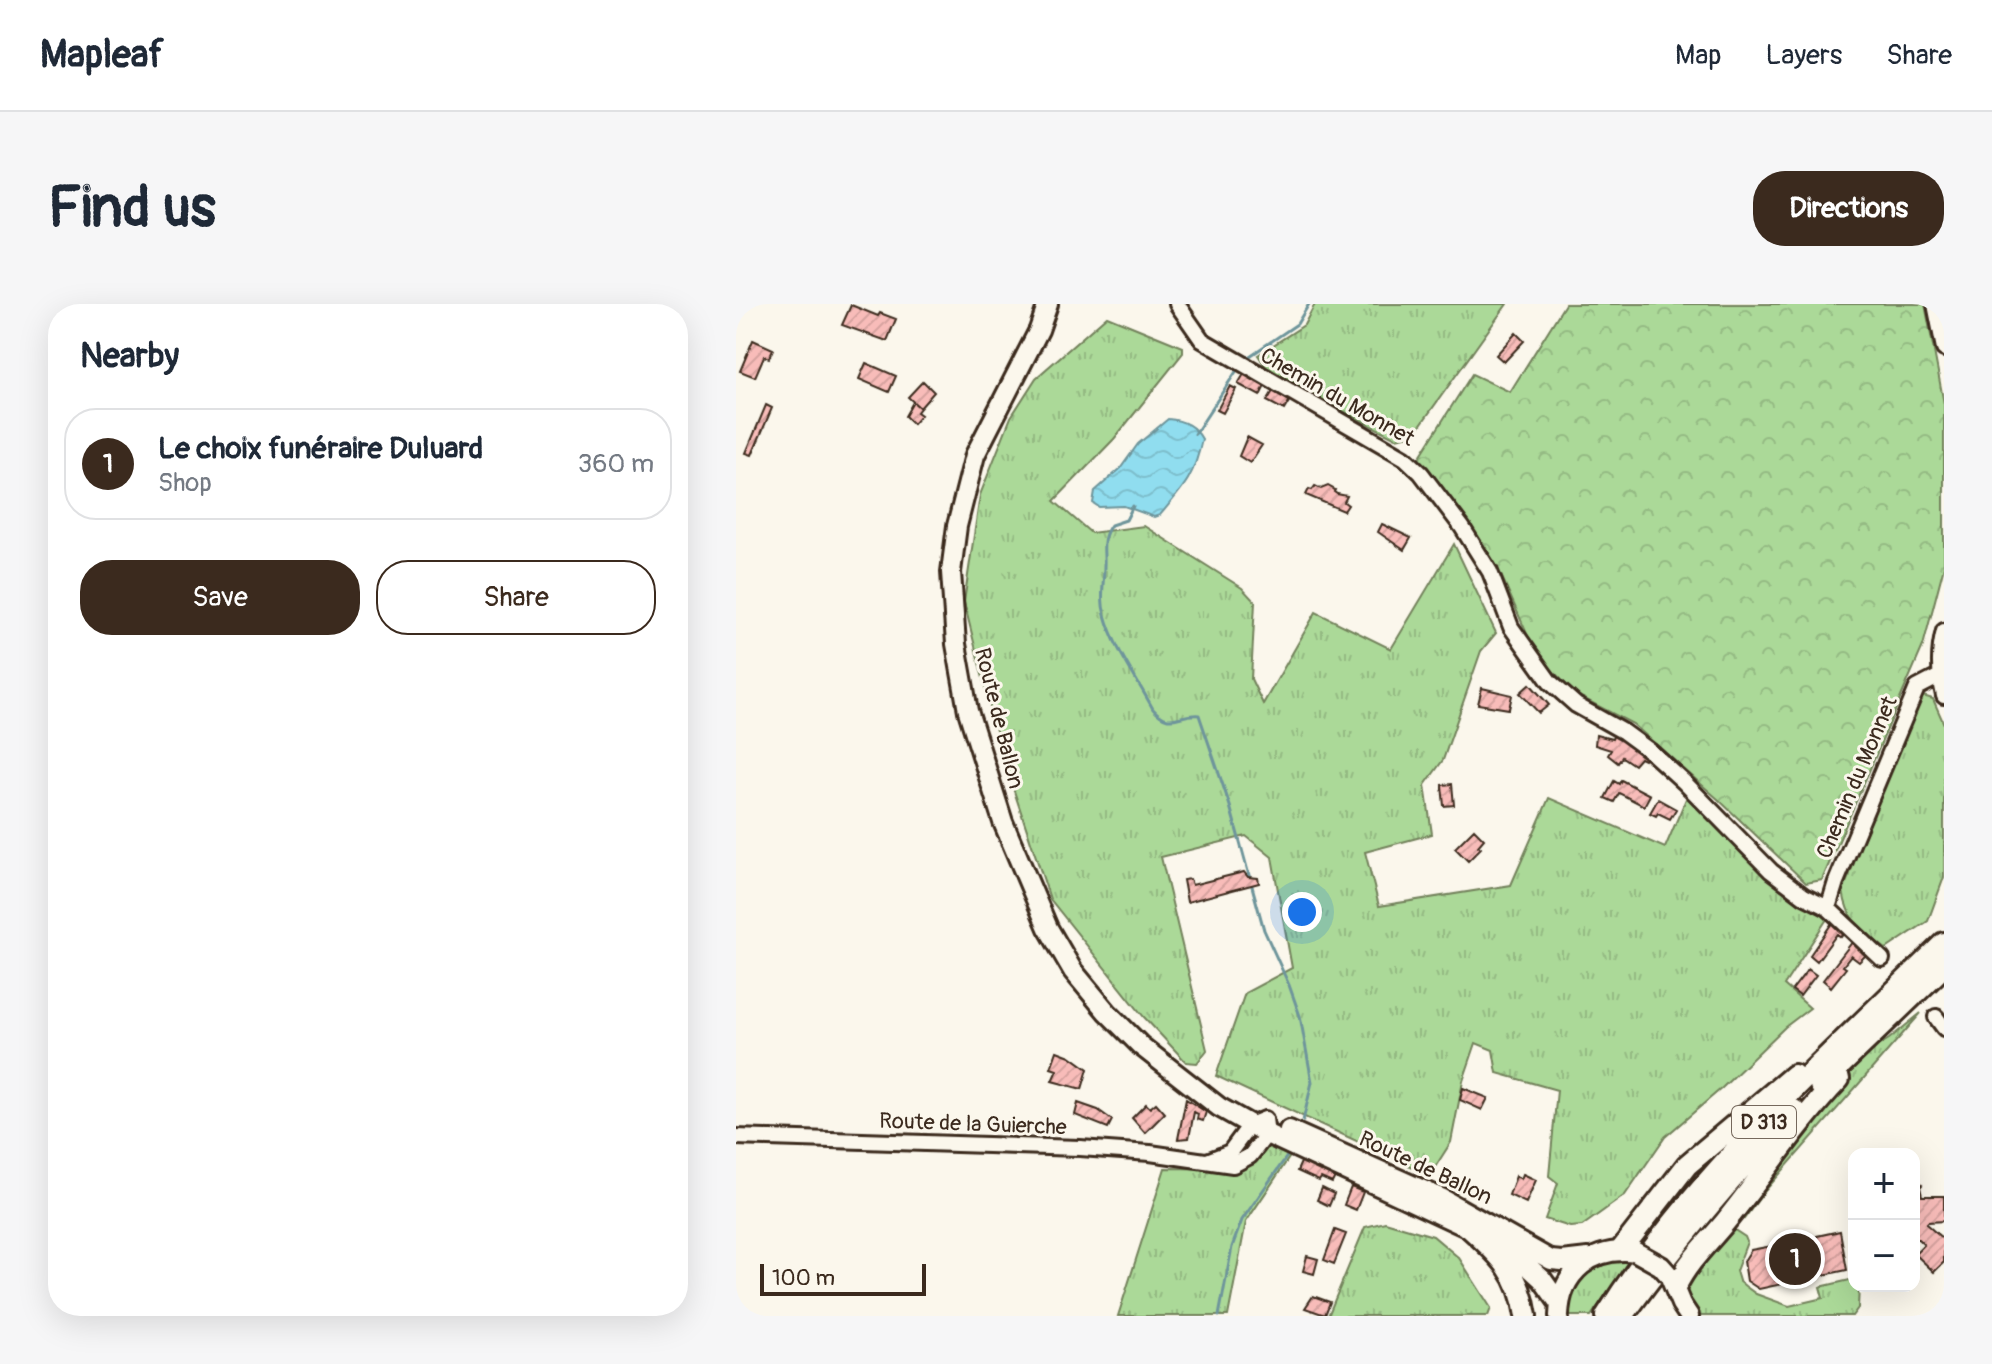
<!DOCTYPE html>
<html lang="en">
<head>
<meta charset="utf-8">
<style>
  :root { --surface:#fff; --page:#f6f6f7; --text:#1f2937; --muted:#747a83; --line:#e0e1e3; --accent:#3b2a1e }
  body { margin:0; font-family:Pangolin,sans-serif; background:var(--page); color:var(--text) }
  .controls { position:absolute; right:24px; bottom:24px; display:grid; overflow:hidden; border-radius:16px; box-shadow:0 8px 32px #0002 }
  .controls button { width:72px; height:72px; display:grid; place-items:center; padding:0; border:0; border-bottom:2px solid var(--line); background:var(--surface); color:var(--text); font:40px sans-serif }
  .scale { position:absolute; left:24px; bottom:20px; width:166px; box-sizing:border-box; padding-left:8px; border:4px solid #3b2a1e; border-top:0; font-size:22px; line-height:28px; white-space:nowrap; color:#3b2a1e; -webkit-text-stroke:6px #fbf7ec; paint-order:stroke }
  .you { position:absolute; left:566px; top:608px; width:28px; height:28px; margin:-20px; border:6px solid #fff; border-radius:50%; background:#1a73e8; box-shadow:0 0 0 12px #1a73e833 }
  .badge { display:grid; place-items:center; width:52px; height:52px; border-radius:50%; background:var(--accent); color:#fff; font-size:26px; font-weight:700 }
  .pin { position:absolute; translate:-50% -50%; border:4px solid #fff; box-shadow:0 2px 8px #0006 }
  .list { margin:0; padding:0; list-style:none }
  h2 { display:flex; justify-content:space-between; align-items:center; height:104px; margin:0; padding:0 32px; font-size:34px }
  h2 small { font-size:26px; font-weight:400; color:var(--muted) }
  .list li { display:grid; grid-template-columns:52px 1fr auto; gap:24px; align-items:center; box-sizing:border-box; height:112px; margin:0 16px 16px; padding:0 16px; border:2px solid var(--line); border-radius:32px }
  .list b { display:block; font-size:30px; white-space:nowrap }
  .list p { margin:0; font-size:26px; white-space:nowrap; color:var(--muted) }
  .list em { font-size:26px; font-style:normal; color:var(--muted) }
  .actions { display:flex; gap:16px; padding:24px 32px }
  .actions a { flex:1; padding:18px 0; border:2px solid var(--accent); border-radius:32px; text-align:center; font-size:28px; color:var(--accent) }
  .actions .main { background:var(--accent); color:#fff }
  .map { position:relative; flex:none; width:1208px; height:1012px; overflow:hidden; border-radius:32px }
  header { display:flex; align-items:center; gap:48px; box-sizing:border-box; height:112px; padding:0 40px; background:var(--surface); border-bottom:2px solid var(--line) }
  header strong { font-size:38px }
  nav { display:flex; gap:44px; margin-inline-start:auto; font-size:28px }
  .intro { display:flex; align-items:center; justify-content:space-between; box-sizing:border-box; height:192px; padding:0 48px }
  h1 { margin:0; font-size:56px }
  .button { padding:20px 36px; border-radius:32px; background:var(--accent); color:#fff; font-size:28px; font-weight:700 }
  main { display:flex; gap:48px; padding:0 48px }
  aside { flex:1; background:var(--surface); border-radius:32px; box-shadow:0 8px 32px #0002 }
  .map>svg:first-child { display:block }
</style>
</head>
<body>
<header>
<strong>Mapleaf</strong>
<nav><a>Map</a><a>Layers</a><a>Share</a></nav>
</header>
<div class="intro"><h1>Find us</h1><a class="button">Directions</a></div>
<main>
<aside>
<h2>Nearby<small></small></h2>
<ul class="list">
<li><span class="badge">1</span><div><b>Le choix funéraire Duluard</b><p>Shop</p></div><em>360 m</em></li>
</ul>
<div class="actions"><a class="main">Save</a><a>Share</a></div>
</aside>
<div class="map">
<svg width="1208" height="1012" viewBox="0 0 1208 1012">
  <defs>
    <pattern id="grass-tufts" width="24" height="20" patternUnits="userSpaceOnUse" patternTransform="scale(2)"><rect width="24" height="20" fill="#abd998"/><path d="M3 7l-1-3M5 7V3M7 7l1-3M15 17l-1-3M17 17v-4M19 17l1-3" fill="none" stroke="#94ba83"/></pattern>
    <pattern id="forest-crowns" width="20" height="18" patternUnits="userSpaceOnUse" patternTransform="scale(2)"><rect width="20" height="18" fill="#abd998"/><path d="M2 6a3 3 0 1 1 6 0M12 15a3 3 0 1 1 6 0" fill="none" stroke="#94ba83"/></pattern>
    <pattern id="water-waves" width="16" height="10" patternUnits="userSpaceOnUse" patternTransform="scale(2)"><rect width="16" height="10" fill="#90ddef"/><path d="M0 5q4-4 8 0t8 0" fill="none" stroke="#7dbecc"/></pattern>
    <pattern id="building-hatch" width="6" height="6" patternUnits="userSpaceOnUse" patternTransform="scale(2)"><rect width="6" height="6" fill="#f8bcb9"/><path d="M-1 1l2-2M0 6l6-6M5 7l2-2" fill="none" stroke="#d6a29f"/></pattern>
  </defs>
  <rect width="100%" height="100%" fill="#fbf7ec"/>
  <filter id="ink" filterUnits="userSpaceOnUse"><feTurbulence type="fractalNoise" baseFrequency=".0125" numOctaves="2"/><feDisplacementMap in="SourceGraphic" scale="16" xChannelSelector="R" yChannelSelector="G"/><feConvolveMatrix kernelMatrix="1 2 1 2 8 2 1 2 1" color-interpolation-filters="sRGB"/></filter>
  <g filter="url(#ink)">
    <path fill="url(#grass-tufts)" stroke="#73825b" stroke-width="2" d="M579,0H771L678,130L660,134L536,72L522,51L568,21Z
      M371,12L447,43V49L378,135L318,197L355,229L408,222L506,284L519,298L515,375L527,400L580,308L655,345L718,240L760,329L745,347L707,456L689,481L696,530L629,548L643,602L775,581L813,494L929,544L952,490L1034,573L1091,615L1048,681L1074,704L1049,723L986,784L929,833L889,891L846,922L834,923L809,915L822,879L813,872L821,786L761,769L757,746L740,739L727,777L715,838L694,871L480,772L509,689L556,664L536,553L510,532L425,553L471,746L461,759L450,758L408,713L314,595L266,451L228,298L244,191L275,113L300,74Z
      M1187,392L1197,395L1208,420V573L1192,617L1150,645C1125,626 1112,619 1107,587L1181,400Z
      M1185,709L1028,888L1008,915L998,907L1083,797L1124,753L1153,735Z
      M541,840L557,848L510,918L492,1012H382L429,864L498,865L533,841Z
      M649,918L697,932L723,954L755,1004L752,1012H592L629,923Z
      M988,919L1009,933L1011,938L1000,967L1003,977L1009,982L1020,990L1053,1002L1087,994L1084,983L1118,975V982H1123L1122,1004L1116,1012H953L945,970Z
      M888,956L894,957L855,1012H831L830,999L855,963L864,958Z"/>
    <path fill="url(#forest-crowns)" stroke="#73825b" stroke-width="2" d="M829,0H1189L1208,100V262L1187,342L1086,576L1070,579L983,496L897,420L839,390L799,348L765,271L683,154L736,70L774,88Z"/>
    <path fill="url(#water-waves)" stroke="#6e959b" stroke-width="2" d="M432,115C446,116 459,122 466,135C458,173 449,182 424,211L418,213L388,202L363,203L357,199L359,187L384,165L402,140Z"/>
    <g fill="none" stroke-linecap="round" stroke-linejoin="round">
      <path stroke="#6e959b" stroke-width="3" d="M508,56L561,20L573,0
        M459,130L503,63
        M397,202L390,216L375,221C364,236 369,246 368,262C368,279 364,295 369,311C378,344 401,375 417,405C435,425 442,409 463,411L494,502L528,626L553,681L564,712L576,778L567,817
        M483,1012L496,943L506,916L554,848"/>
    </g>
    <path fill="url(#building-hatch)" stroke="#3b2a1e" stroke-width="2" d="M115,1L142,12L144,9L160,15L151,37L106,21Z
      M780,29L788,37L768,58L760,51Z
      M17,36L37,45L33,54L28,52L19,73L4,67Z
      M130,59L160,72L153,88L123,75Z
      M508,70L529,82L524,92L502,80Z
      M187,77L198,88L184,104L172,93Z
      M494,82L500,85L487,109L481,106Z
      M537,87L554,96L548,106L531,97Z
      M177,98L184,104L181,108L185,111L177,120L169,112Z
      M30,101L36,104L16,151L10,149Z
      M511,133L526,141L514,159L503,152Z
      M579,182L585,185L592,182L599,186L598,188L601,190L611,192L608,198L612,201L608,207L570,191L573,185L576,186Z
      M646,220L675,234L668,246L642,228Z
      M794,380L813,401L803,409L784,389Z
      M746,384L776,391L773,405L742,400Z
      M878,430L909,450L911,452L908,456L904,454L898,461L886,453L882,459L872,451L875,446L859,441L860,431L876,435Z
      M885,476L914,491L908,502L883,489L878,498L869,494L878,477L883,480Z
      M716,480L718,501L708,502L706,481Z
      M922,495L940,505L934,515L922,509L920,512L914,509Z
      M738,525L748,535L742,542L745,544L732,557L719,544Z
      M508,568L512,573L522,574L523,579L451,598L447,576L454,575L456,581Z
      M1096,619L1108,629L1105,633L1101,630L1081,657L1074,651Z
      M1117,637L1130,651L1123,658L1115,652L1107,662L1110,664L1095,683L1087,676Z
      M1072,665L1080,671L1064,692L1056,686Z
      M321,747L334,752L352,765L346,785L316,777L321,766L315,764Z
      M727,784L752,794L746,806L724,796Z
      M450,795L470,808L467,817L461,815L462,810L458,808L453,834L442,835Z
      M342,799L362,806L376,816L372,824L339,811Z
      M420,799L429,809L409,829L396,814L410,800L414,804Z
      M566,856L600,871L596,879L585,874L583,877L561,867Z
      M787,870L800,876L790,899L773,891L780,872L785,875Z
      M1178,873L1186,881L1184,883L1186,892H1208V917L1192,918L1190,920L1208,936V958L1198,968L1179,950L1188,941L1182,935H1178Z
      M615,883L627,888L620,906L608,901Z
      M586,884L598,890L593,902L581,896Z
      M599,926L610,930L598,960L588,956Z
      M1104,927L1111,966L1023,985L1011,977L1008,957L1015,946L1036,942L1047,944L1050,939L1079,935L1081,932Z
      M571,952L582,955L578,970L567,967Z
      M577,992L594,998L589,1011L569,1004Z"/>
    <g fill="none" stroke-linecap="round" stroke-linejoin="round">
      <defs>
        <path id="minor" d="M441,0L466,36L669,154L685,169L726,223L754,268L775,323L814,378L840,401L888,428L914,447L948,478L1035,567L1068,592L1092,604L1146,655
          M1199,0L1208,45
          M1208,327C1202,349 1203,370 1208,392
          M1092,604L1100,578L1181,384L1204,372
          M1200,713L1208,724
          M0,833L344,844L414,849L497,861L514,852L531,830L529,815L514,821L494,848L471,857"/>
        <path id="major" d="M312,0L303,26L239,151L221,222L215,268L220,340L232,407L267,518L312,624L337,667L371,708L405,742L483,803L531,830L735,925L784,955L806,975L823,999
          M553,826L707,895L815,956L826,957L852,954
          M933,971L945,1000L953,1012
          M823,1012C824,968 857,942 900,948"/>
        <path id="highway" d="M1084,781L1208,662
          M735,925C765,952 784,970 790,1012
          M885,946L951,861L1058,771
          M940,982C952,957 973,938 990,917C1028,870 1061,819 1103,775
          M870,1012C959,870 1089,756 1208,639
          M887,1012C939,939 997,872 1058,806"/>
      </defs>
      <use href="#minor" stroke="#3b2a1e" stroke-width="20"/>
      <use href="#major" stroke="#3b2a1e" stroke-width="24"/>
      <use href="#highway" stroke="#3b2a1e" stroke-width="26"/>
      <use href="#minor" stroke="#fbf7ec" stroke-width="14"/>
      <use href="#major" stroke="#fbf7ec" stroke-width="18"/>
      <use href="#highway" stroke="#fbf7ec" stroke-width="20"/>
      <defs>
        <path id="major-bridge" d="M900,948L925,962L933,971"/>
      </defs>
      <use href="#major-bridge" stroke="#3b2a1e" stroke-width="24" stroke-linecap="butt"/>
      <use href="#major-bridge" stroke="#fbf7ec" stroke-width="18"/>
    </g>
  </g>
  <g text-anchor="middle" stroke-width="6" stroke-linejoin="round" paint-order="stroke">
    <rect fill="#fbf7ec" stroke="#75685c" stroke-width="2" x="996" y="802" width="64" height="32" rx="6"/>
    <g font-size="20" font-weight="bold" fill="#3b2a1e">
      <text x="1028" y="825">D 313</text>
    </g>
    <g font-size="22" fill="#3b2a1e" stroke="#fbf7ec">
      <text transform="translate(602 92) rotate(30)" y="8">Chemin du Monnet</text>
      <text transform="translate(264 414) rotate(76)" y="8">Route de Ballon</text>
      <text transform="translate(1120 473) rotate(-67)" y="8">Chemin du Monnet</text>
      <text transform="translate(237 819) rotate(2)" y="8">Route de la Guierche</text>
      <text transform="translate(690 863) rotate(25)" y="8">Route de Ballon</text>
    </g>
  </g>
</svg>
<div class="controls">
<button>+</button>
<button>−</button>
</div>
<div class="scale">100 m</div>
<div class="you"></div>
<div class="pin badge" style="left:1059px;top:955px">1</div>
</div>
</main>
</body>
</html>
